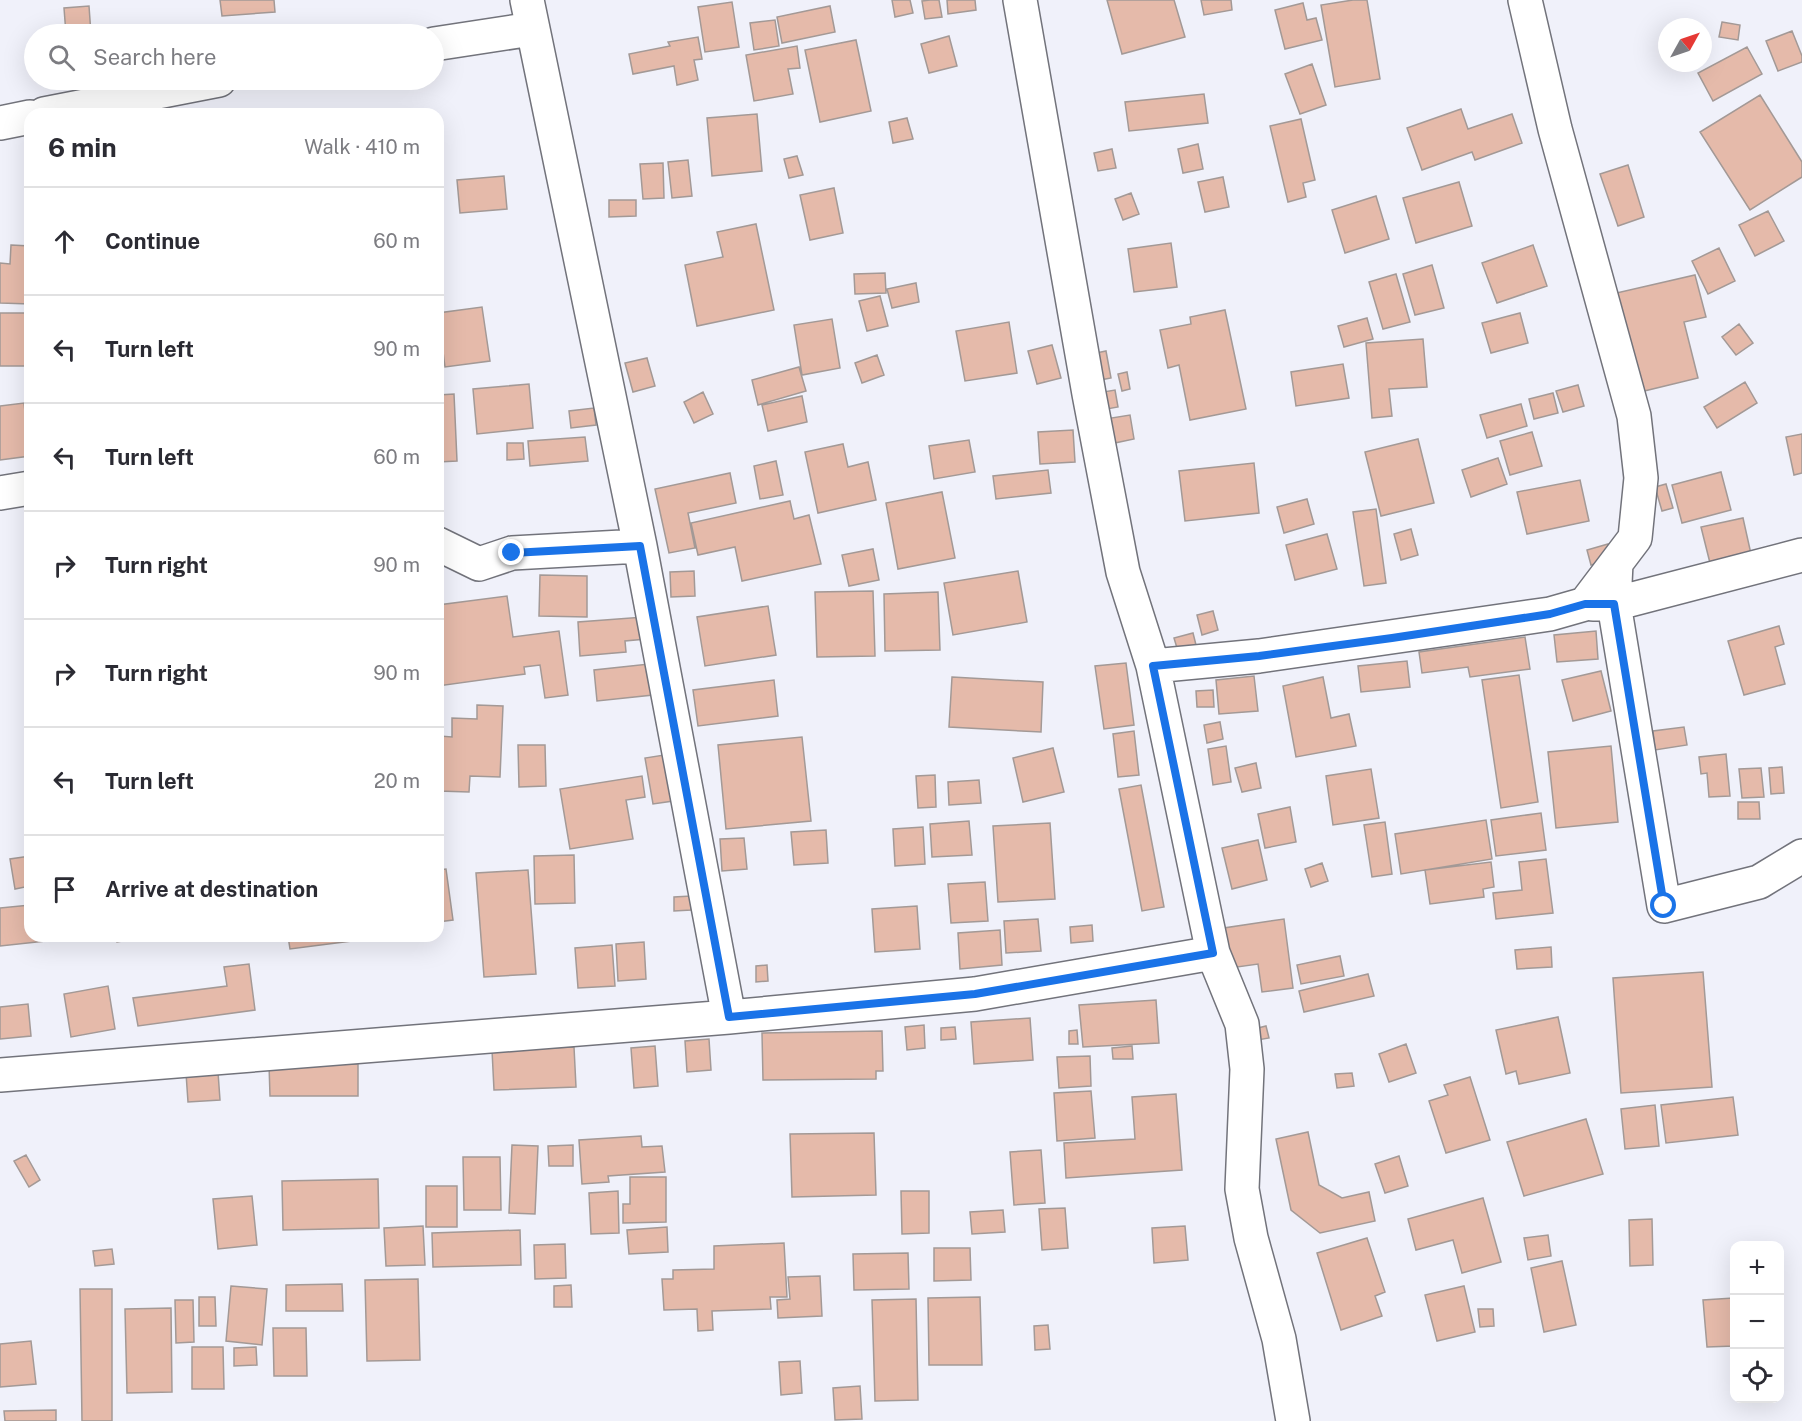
<!DOCTYPE html>
<html lang="en">
<head>
<meta charset="utf-8">
<style>
  :root { --surface:#fff; --page:#f7f7f7; --text:#2b2b33; --muted:#7c7c81; --line:#e1e1e2 }
  body { margin:0; font-family:"Public Sans",sans-serif; background:var(--page); color:var(--text) }
  .controls { position:absolute; right:18px; bottom:18px; display:grid; overflow:hidden; border-radius:12px; box-shadow:0 6px 24px #0002 }
  .controls button { width:54px; height:54px; display:grid; place-items:center; padding:0; border:0; border-bottom:2px solid var(--line); background:var(--surface); color:var(--text); font:30px sans-serif }
  .compass { position:absolute; left:1658px; top:18px; width:54px; height:54px; border-radius:50%; background:var(--surface); box-shadow:0 6px 24px #0002; rotate:50deg }
  .stop { position:absolute; width:18px; height:18px; margin:-14px; border:4px solid #1a73e8; border-radius:50%; background:#fff }
  .stop.end { background:#1a73e8; border-color:#fff; box-shadow:0 2px 6px #0008 }
  .list { margin:0; padding:0; list-style:none }
  h2 { display:flex; justify-content:space-between; align-items:center; height:78px; margin:0; padding:0 24px; font-size:26px }
  h2 small { font-size:20px; font-weight:400; color:var(--muted) }
  .list li { display:grid; grid-template-columns:39px 1fr auto; gap:18px; align-items:center; box-sizing:border-box; height:108px; padding:0 24px; border-top:2px solid var(--line) }
  .list b { display:block; font-size:22px; white-space:nowrap }
  .list em { font-size:20px; font-style:normal; color:var(--muted) }
  .icon { flex:none; width:33px; height:33px; fill:none; stroke:currentColor; stroke-width:2; stroke-linecap:round; stroke-linejoin:round }
  .map { position:relative; flex:none; width:1802px; height:1421px; overflow:hidden }
  .search { position:absolute; background:var(--surface); box-shadow:0 6px 24px #0002; left:24px; top:24px; width:420px; height:66px; display:flex; align-items:center; gap:15px; box-sizing:border-box; padding:0 21px; border-radius:33px; color:var(--muted); font-size:22px }
  .panel { position:absolute; background:var(--surface); box-shadow:0 6px 24px #0002; left:24px; top:108px; width:420px; height:834px; border-radius:18px }
  .map>svg:first-child { display:block }
</style>
</head>
<body>
<div class="map">
<svg width="1802" height="1421" viewBox="0 0 1802 1421">
  <rect width="100%" height="100%" fill="#f0f1fa"/>
  <path fill="#e5baaa" stroke="#a39996" stroke-width="1.5" d="M220,0H274L275,12L222,16Z
    M892,0H910L913,13L895,17Z
    M930,0H939L942,17L925,19L922,1Z
    M947,0H975L976,10L948,14Z
    M1107,0H1174L1185,37L1122,54Z
    M1201,0H1231L1232,10L1204,15Z
    M1353,0H1367L1380,79L1335,87L1321,5Z
    M732,2L739,47L705,52L698,7Z
    M1303,3L1307,20L1316,18L1322,40L1285,49L1275,10Z
    M89,6L91,34H66L64,8Z
    M830,6L835,32L782,43L777,17Z
    M775,20L779,46L754,50L750,23Z
    M1722,22L1740,25L1738,40L1719,37Z
    M1792,31L1802,56V62L1778,71L1766,41Z
    M949,36L957,66L929,73L921,44Z
    M698,37L702,59L694,60L698,80L677,85L674,66L633,74L629,54L670,46L668,42Z
    M856,40L871,111L820,122L805,50Z
    M797,46L800,68L788,69L793,94L754,101L746,55Z
    M1747,47L1762,74L1713,101L1698,73Z
    M1312,64L1326,105L1300,114L1285,74Z
    M1204,94L1208,123L1129,131L1125,102Z
    M1760,95L1802,162V177L1750,210L1700,132Z
    M1461,109L1468,129L1512,114L1522,143L1475,160L1472,152L1422,170L1407,128Z
    M757,114L762,171L712,176L707,118Z
    M907,118L913,139L893,143L889,122Z
    M1301,119L1315,180L1303,183L1306,197L1288,202L1270,126Z
    M1198,144L1203,169L1183,173L1178,149Z
    M1112,149L1116,168L1098,171L1094,153Z
    M797,156L803,175L789,178L784,159Z
    M688,160L692,196L672,198L668,162Z
    M663,163L664,198L643,199L640,164Z
    M1628,165L1644,217L1618,226L1600,174Z
    M504,176L507,209L460,213L457,180Z
    M1223,177L1229,207L1205,212L1198,182Z
    M1459,182L1472,226L1416,243L1403,198Z
    M834,188L843,233L810,240L800,195Z
    M1131,193L1139,214L1123,220L1115,199Z
    M1376,196L1389,239L1345,253L1332,210Z
    M609,200H636V216L609,217Z
    M1768,211L1784,241L1755,256L1739,225Z
    M756,224L774,310L697,326L685,265L723,257L717,232Z
    M1171,243L1177,287L1134,292L1128,249Z
    M11,245L30,246V304L0,303V263L10,264Z
    M1533,245L1547,286L1497,303L1482,263Z
    M1719,248L1735,281L1708,294L1692,261Z
    M1432,265L1444,308L1415,315L1403,274Z
    M885,273L886,293L855,294L854,274Z
    M1396,274L1410,322L1383,329L1369,282Z
    M1695,275L1706,317L1684,322L1698,378L1636,393L1612,294Z
    M916,283L919,302L892,308L887,289Z
    M880,296L888,326L867,331L859,301Z
    M482,307L490,361L445,367L438,313Z
    M1225,310L1246,409L1190,420L1179,365L1168,368L1160,330L1191,324L1190,317Z
    M0,313H30V366H0Z
    M1520,313L1528,343L1491,353L1482,323Z
    M1367,318L1373,339L1344,347L1338,326Z
    M832,319L840,368L802,375L794,325Z
    M1009,322L1017,373L965,381L956,331Z
    M1739,324L1753,343L1736,355L1722,337Z
    M1423,339L1427,387L1389,389L1392,416L1372,418L1366,343Z
    M1052,345L1061,378L1037,384L1028,351Z
    M1106,351L1111,378L1100,380L1096,353Z
    M877,355L884,375L862,383L855,363Z
    M647,358L655,386L633,392L625,363Z
    M1343,364L1349,398L1296,406L1291,372Z
    M799,367L806,391L758,405L752,380Z
    M1127,372L1130,389L1122,391L1118,374Z
    M1745,382L1757,403L1717,428L1704,407Z
    M529,384L533,428L477,434L473,389Z
    M1578,385L1584,406L1563,412L1556,391Z
    M1115,390L1118,407L1107,409L1103,392Z
    M703,392L713,414L694,423L684,402Z
    M1553,393L1558,413L1534,419L1529,399Z
    M454,394L457,461L438,462V395Z
    M802,396L807,422L768,431L762,405Z
    M24,403L30,456L0,460V406Z
    M1521,404L1527,426L1487,438L1480,415Z
    M594,408L596,425L571,428L569,411Z
    M1130,415L1134,439L1110,444L1105,419Z
    M1073,430L1075,462L1040,464L1038,432Z
    M1532,432L1542,466L1510,475L1500,441Z
    M1802,434V473L1794,475L1786,437Z
    M585,437L588,461L530,466L528,441Z
    M1418,439L1434,503L1381,516L1365,452Z
    M969,440L975,472L934,479L929,446Z
    M507,443H523L524,459L507,460Z
    M843,444L848,467L868,462L876,500L818,513L805,452Z
    M1498,458L1507,484L1471,497L1462,470Z
    M776,461L783,495L760,499L754,466Z
    M1254,463L1259,513L1185,521L1179,471Z
    M1048,470L1051,493L996,499L993,476Z
    M1721,472L1731,510L1682,523L1672,485Z
    M730,473L736,503L688,513L695,548L669,553L655,489Z
    M1580,480L1589,521L1527,534L1517,492Z
    M1666,484L1673,508L1662,511L1655,487Z
    M942,492L955,558L898,569L886,503Z
    M1307,499L1314,524L1284,533L1277,507Z
    M790,501L794,519L809,515L821,564L742,581L735,547L698,555L691,523Z
    M1376,509L1386,583L1364,586L1353,512Z
    M1743,518L1751,554L1710,563L1701,527Z
    M1411,529L1418,555L1401,560L1394,534Z
    M1327,534L1337,569L1295,580L1286,545Z
    M1608,544L1613,559L1591,565L1587,550Z
    M873,549L879,580L849,586L842,555Z
    M694,571L695,596L671,597L670,572Z
    M1018,571L1027,622L953,635L944,583Z
    M540,575L587,576V617L539,616Z
    M873,591L875,656L817,657L815,592Z
    M938,592L940,650L885,651L884,594Z
    M507,596L513,637L559,631L568,695L545,698L540,665L524,667L525,674L438,686V605Z
    M768,606L776,655L705,666L697,617Z
    M1213,611L1218,630L1202,635L1197,615Z
    M644,617L646,639L625,641L626,652L580,656L578,622Z
    M1779,626L1784,644L1775,647L1785,684L1744,695L1728,641Z
    M1596,631L1598,659L1557,662L1554,635Z
    M1193,633L1198,653L1180,658L1174,638Z
    M1525,637L1530,669L1470,677L1468,667L1422,673L1419,652Z
    M1407,661L1410,687L1361,692L1358,666Z
    M1126,663L1134,725L1104,729L1095,666Z
    M649,664L653,695L597,701L594,670Z
    M1601,671L1611,711L1573,721L1562,680Z
    M1519,675L1538,802L1501,808L1482,680Z
    M1254,676L1258,711L1219,714L1216,680Z
    M952,677L1043,682L1041,732L949,727Z
    M1323,677L1331,718L1349,714L1356,746L1296,757L1283,686Z
    M774,680L778,716L698,726L693,690Z
    M1213,690L1214,707H1197L1196,691Z
    M477,705L503,706L500,777L470,776L469,792L438,791L440,736L452,737V718L477,719Z
    M1220,722L1223,739L1207,743L1204,725Z
    M1684,727L1687,745L1655,750L1653,731Z
    M1134,731L1139,775L1118,777L1113,734Z
    M802,737L811,821L726,829L718,745Z
    M518,745H545L546,786L519,787Z
    M1226,746L1231,782L1213,785L1208,749Z
    M1611,746L1618,822L1556,828L1548,752Z
    M1053,748L1064,792L1023,802L1013,758Z
    M1726,754L1730,796L1709,797L1707,773L1701,774L1699,757Z
    M664,755L673,801L653,804L645,758Z
    M1256,763L1261,788L1242,792L1235,768Z
    M1782,767L1784,793L1771,794L1769,768Z
    M1761,768L1764,797L1742,798L1739,769Z
    M1371,769L1379,818L1333,825L1326,776Z
    M935,775L936,807L918,808L916,776Z
    M642,776L645,797L626,800L633,839L570,849L560,789Z
    M979,780L981,803L949,805L948,782Z
    M1141,785L1164,907L1142,911L1119,789Z
    M1738,802H1759L1760,819H1738Z
    M1290,807L1296,842L1265,848L1258,814Z
    M1541,813L1546,850L1496,856L1491,820Z
    M1486,820L1492,859L1401,874L1395,834Z
    M969,821L972,855L932,857L930,824Z
    M438,822H442V849H438Z
    M1385,822L1392,874L1372,877L1364,825Z
    M1050,823L1055,899L998,902L993,826Z
    M923,827L925,864L895,866L893,829Z
    M826,830L828,863L794,865L791,832Z
    M744,838L747,869L722,871L720,839Z
    M1258,840L1267,880L1232,889L1222,848Z
    M574,855L575,903L535,904L534,856Z
    M30,856V886L15,889L10,859Z
    M1546,859L1553,913L1496,919L1493,893L1522,890L1519,862Z
    M1491,862L1494,887L1483,889L1484,897L1430,904L1425,870Z
    M1322,863L1328,881L1311,887L1305,869Z
    M446,869L453,920L438,922V870Z
    M528,870L536,974L484,977L476,873Z
    M985,882L988,921L951,923L948,884Z
    M691,896V910L674,911V897Z
    M30,905V936H92L0,946V908Z
    M917,906L920,949L875,952L872,909Z
    M1038,919L1041,951L1006,953L1004,921Z
    M1284,919L1293,988L1262,992L1258,964L1230,968L1224,928Z
    M1092,925L1093,941L1071,943L1070,927Z
    M1000,930L1002,965L960,969L958,933Z
    M116,936H153L117,942Z
    M288,936H367V939L290,949Z
    M644,942L646,979L618,981L616,944Z
    M612,945L615,986L578,988L575,948Z
    M1551,947L1552,967L1517,969L1515,950Z
    M1340,956L1344,976L1301,984L1297,965Z
    M249,964L255,1010L138,1026L133,998L227,986L224,967Z
    M767,965L768,981L756,982V966Z
    M1703,972L1712,1087L1621,1093L1613,978Z
    M1368,974L1374,996L1304,1012L1299,991Z
    M108,986L115,1029L71,1037L64,994Z
    M1156,1000L1159,1043L1083,1047L1079,1005Z
    M28,1004L31,1036L0,1039V1007Z
    M1558,1017L1570,1073L1519,1084L1516,1071L1506,1074L1496,1030Z
    M1030,1018L1033,1060L974,1064L971,1022Z
    M924,1025L925,1048L907,1050L905,1027Z
    M1266,1026L1269,1038L1252,1041L1250,1030Z
    M955,1027L956,1039L941,1040V1028Z
    M1077,1030L1078,1044H1069V1031Z
    M882,1031L883,1071H876V1079L763,1080L762,1033Z
    M709,1039L711,1070L687,1072L685,1041Z
    M1406,1044L1416,1073L1389,1082L1379,1054Z
    M655,1046L658,1086L634,1088L631,1048Z
    M1132,1046L1133,1059H1113L1112,1048Z
    M574,1047L576,1087L494,1090L492,1050Z
    M1090,1056L1091,1086L1059,1088L1057,1057Z
    M269,1064H358V1096H270Z
    M218,1072L220,1100L188,1102L186,1073Z
    M1352,1073L1354,1086L1337,1088L1335,1074Z
    M1470,1077L1490,1140L1446,1153L1429,1101L1448,1095L1444,1085Z
    M1091,1091L1095,1138L1057,1141L1054,1093Z
    M1176,1094L1182,1170L1066,1178L1064,1143L1135,1139L1132,1097Z
    M1733,1097L1738,1135L1666,1143L1661,1105Z
    M1655,1105L1659,1146L1625,1149L1621,1109Z
    M1586,1119L1603,1174L1524,1196L1507,1142Z
    M1308,1132L1319,1185L1342,1198L1369,1192L1375,1221L1320,1233L1291,1210L1276,1139Z
    M874,1133L876,1195L792,1197L790,1134Z
    M641,1136L642,1147L662,1146L665,1172L608,1176L609,1182L582,1184L579,1140Z
    M512,1145L538,1146L535,1214L509,1213Z
    M573,1145V1166H549L548,1146Z
    M1041,1150L1045,1203L1014,1205L1010,1152Z
    M26,1155L40,1180L29,1187L14,1161Z
    M1399,1156L1408,1186L1385,1193L1375,1164Z
    M463,1157H500L501,1210H464Z
    M630,1177H666V1222L623,1223V1204H630Z
    M378,1179L379,1228L283,1230L282,1181Z
    M426,1186H457V1227H426Z
    M618,1191L619,1233L591,1234L589,1193Z
    M901,1191H929V1233L902,1234Z
    M252,1196L257,1245L218,1249L213,1199Z
    M1483,1198L1501,1262L1462,1273L1453,1240L1416,1250L1408,1219Z
    M1065,1208L1068,1248L1042,1250L1039,1209Z
    M1003,1210L1005,1232L972,1234L970,1212Z
    M1652,1219L1653,1265L1630,1266L1629,1220Z
    M423,1226L425,1265L386,1266L384,1228Z
    M1185,1226L1188,1260L1154,1263L1152,1228Z
    M667,1227L668,1252L629,1254L627,1230Z
    M520,1230L521,1265L433,1267L432,1233Z
    M1548,1235L1551,1256L1528,1260L1524,1238Z
    M1367,1238L1385,1292L1375,1296L1382,1316L1341,1330L1317,1253Z
    M784,1243L787,1297H770L771,1309L712,1311L713,1330L698,1331L697,1309L664,1310L662,1279H673V1270L714,1269V1246Z
    M565,1244L566,1278L535,1279L534,1245Z
    M934,1248H970L971,1280L934,1281Z
    M112,1249L114,1264L95,1266L93,1251Z
    M908,1253L909,1289L854,1290L853,1254Z
    M1562,1261L1576,1325L1544,1332L1531,1268Z
    M820,1276L822,1316L778,1318L777,1300L790,1299L788,1277Z
    M418,1279L420,1360L367,1361L365,1280Z
    M342,1284L343,1311H286V1285Z
    M571,1285L572,1307H554V1286Z
    M231,1286L267,1289L262,1345L226,1341Z
    M1464,1286L1475,1332L1437,1341L1425,1295Z
    M80,1289H112V1421H82Z
    M199,1297H215L216,1326H199Z
    M980,1297L982,1365H929L928,1298Z
    M1733,1298L1734,1346L1707,1347L1703,1300Z
    M916,1299L918,1400L875,1401L872,1300Z
    M175,1300H193L194,1342L176,1343Z
    M171,1308L172,1392L127,1393L125,1309Z
    M1478,1309H1493L1494,1326L1480,1327Z
    M1048,1325L1050,1349L1035,1350L1034,1326Z
    M273,1328H306L307,1376H274Z
    M31,1341L36,1384L0,1387V1344Z
    M192,1347H223L224,1389H192Z
    M256,1347L257,1365L234,1366V1348Z
    M800,1361L802,1393L781,1395L779,1362Z
    M860,1386L862,1419L835,1420L833,1388Z
    M56,1410V1421H5L4,1411Z"/>
  <g fill="none" stroke-linecap="round" stroke-linejoin="round">
    <defs>
      <path id="minor" d="M527,0L640,546L729,1017
        M1020,0L1089,394L1123,572L1153,666L1213,953L1242,1024L1247,1069L1242,1189L1251,1238L1279,1339L1293,1421
        M434,44L532,29
        M44,114L219,80
        M0,123L30,117
        M0,493L30,488
        M438,544L479,564L512,553L640,546
        M1616,563L1614,604L1664,906L1759,882L1802,856
        M1593,604H1614L1802,555
        M1153,666L1259,656L1550,614L1585,604L1635,538L1641,478L1634,416L1555,129L1525,0
        M0,1075L729,1017L975,994L1213,953"/>
    </defs>
    <use href="#minor" stroke="#72737b" stroke-width="36"/>
    <use href="#minor" stroke="#fff" stroke-width="33"/>
  </g>
  <g fill="none" stroke-linecap="round" stroke-linejoin="round">
    <path stroke="#1a73e8" stroke-width="8" d="M512,553L640,546L729,1017L975,994L1213,953L1153,666L1259,656L1392,638L1550,614L1585,604H1614L1664,906"/>
  </g>
</svg>
<div class="controls">
<button>+</button>
<button>−</button>
<button><svg class="icon" aria-label="locate" viewBox="0 0 24 24"><circle cx="12" cy="12" r="6"/><path d="M12 2v4M12 18v4M2 12h4M18 12h4"/></svg></button>
</div>
<svg class="compass" viewBox="-18 -18 36 36"><path d="M0-13l5 13h-10z" fill="#e53935"/><path d="M0 13l5-13h-10z" fill="#7c7c81"/></svg>
<div class="stop" style="left:1664px;top:906px"></div>
<div class="stop end" style="left:512px;top:553px"></div>
<div class="search"><svg class="icon" aria-label="search" viewBox="0 0 24 24"><circle cx="10" cy="10" r="6"/><path d="M15 15l6 6"/></svg>Search here</div>
<section class="panel">
<h2>6 min<small>Walk · 410 m</small></h2>
<ul class="list">
<li><svg class="icon" aria-label="ahead" viewBox="0 0 24 24"><path d="M12 20V5M6 11l6-6 6 6"/></svg><div><b>Continue</b></div><em>60 m</em></li>
<li><svg class="icon" aria-label="left" viewBox="0 0 24 24"><path d="M17 20v-9H6M10 6l-5 5 5 5"/></svg><div><b>Turn left</b></div><em>90 m</em></li>
<li><svg class="icon" aria-label="left" viewBox="0 0 24 24"><path d="M17 20v-9H6M10 6l-5 5 5 5"/></svg><div><b>Turn left</b></div><em>60 m</em></li>
<li><svg class="icon" aria-label="right" viewBox="0 0 24 24"><path d="M7 20v-9h11M14 6l5 5-5 5"/></svg><div><b>Turn right</b></div><em>90 m</em></li>
<li><svg class="icon" aria-label="right" viewBox="0 0 24 24"><path d="M7 20v-9h11M14 6l5 5-5 5"/></svg><div><b>Turn right</b></div><em>90 m</em></li>
<li><svg class="icon" aria-label="left" viewBox="0 0 24 24"><path d="M17 20v-9H6M10 6l-5 5 5 5"/></svg><div><b>Turn left</b></div><em>20 m</em></li>
<li><svg class="icon" aria-label="arrive" viewBox="0 0 24 24"><path d="M6 21V4h12l-3 4 3 4H6"/></svg><div><b>Arrive at destination</b></div></li>
</ul>
</section>
</div>
</body>
</html>
